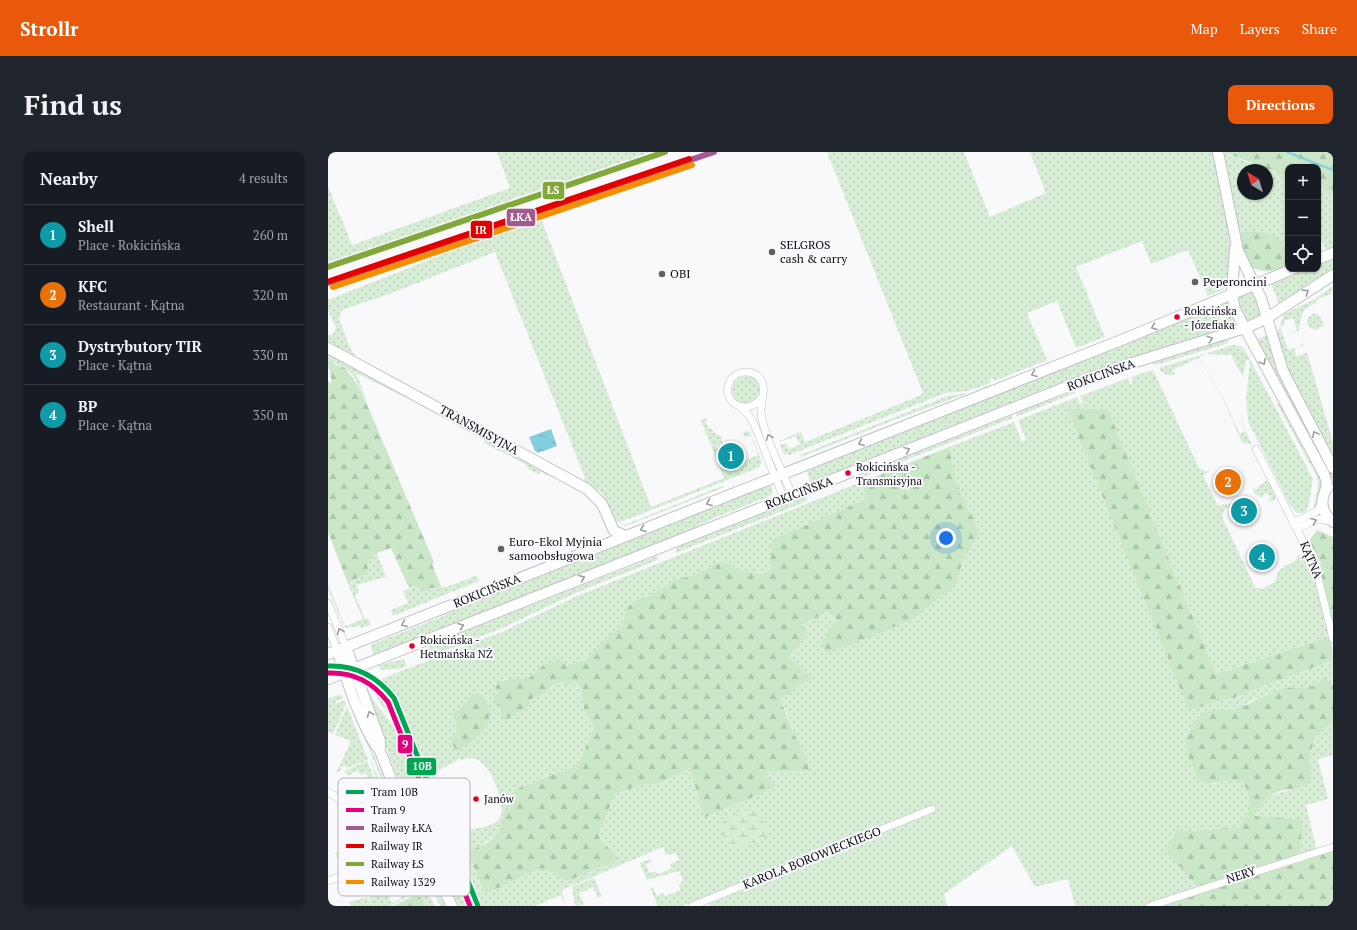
<!DOCTYPE html>
<html lang="en">
<head>
<meta charset="utf-8">
<style>
  :root { --surface:#171b24; --page:#20242c; --text:#f1f3f6; --muted:#9ea1a6; --line:#363941; --accent:#ea580c }
  body { margin:0; font-family:"PT Serif",serif; background:var(--page); color:var(--text) }
  .controls { position:absolute; right:12px; top:12px; display:grid; overflow:hidden; border-radius:8px; box-shadow:0 1px 3px #0004 }
  .controls button { width:36px; height:36px; display:grid; place-items:center; padding:0; border:0; border-bottom:1px solid var(--line); background:var(--surface); color:var(--text); font:20px sans-serif }
  .compass { position:absolute; left:909px; top:12px; width:36px; height:36px; border-radius:50%; background:var(--surface); box-shadow:0 1px 3px #0004; rotate:322deg }
  .you { position:absolute; left:618px; top:386px; width:14px; height:14px; margin:-10px; border:3px solid #fff; border-radius:50%; background:#1a73e8; box-shadow:0 0 0 6px #1a73e833 }
  .badge { display:grid; place-items:center; width:26px; height:26px; border-radius:50%; background:var(--accent); color:#fff; font-size:13px; font-weight:700 }
  .pin { position:absolute; translate:-50% -50%; border:2px solid #fff; box-shadow:0 1px 4px #0006 }
  .list { margin:0; padding:0; list-style:none }
  h2 { display:flex; justify-content:space-between; align-items:center; height:52px; margin:0; padding:0 16px; font-size:17px }
  h2 small { font-size:13px; font-weight:400; color:var(--muted) }
  .list li { display:grid; grid-template-columns:26px 1fr auto; gap:12px; align-items:center; box-sizing:border-box; height:60px; padding:0 16px; border-top:1px solid var(--line) }
  .list b { display:block; font-size:15px; white-space:nowrap }
  .list p { margin:0; font-size:13px; white-space:nowrap; color:var(--muted) }
  .list em { font-size:13px; font-style:normal; color:var(--muted) }
  .icon { flex:none; width:22px; height:22px; fill:none; stroke:currentColor; stroke-width:2; stroke-linecap:round; stroke-linejoin:round }
  .map { position:relative; flex:none; width:1005px; height:754px; overflow:hidden; border-radius:8px }
  header { display:flex; align-items:center; gap:24px; box-sizing:border-box; height:56px; padding:0 20px; background:var(--accent); color:#fff }
  header strong { font-size:19px }
  nav { display:flex; gap:22px; margin-inline-start:auto; font-size:14px }
  .intro { display:flex; align-items:center; justify-content:space-between; box-sizing:border-box; height:96px; padding:0 24px }
  h1 { margin:0; font-size:28px }
  .button { padding:10px 18px; border-radius:8px; background:var(--accent); color:#fff; font-size:14px; font-weight:700 }
  main { display:flex; gap:24px; padding:0 24px }
  aside { flex:1; background:var(--surface); border-radius:8px; box-shadow:0 1px 3px #0004 }
  .map>svg:first-child { display:block }
</style>
</head>
<body>
<header>
<strong>Strollr</strong>
<nav><a>Map</a><a>Layers</a><a>Share</a></nav>
</header>
<div class="intro"><h1>Find us</h1><a class="button">Directions</a></div>
<main>
<aside>
<h2>Nearby<small>4 results</small></h2>
<ul class="list">
<li><span class="badge" style="background:#0f9aa8">1</span><div><b>Shell</b><p>Place · Rokicińska</p></div><em>260 m</em></li>
<li><span class="badge" style="background:#e8710a">2</span><div><b>KFC</b><p>Restaurant · Kątna</p></div><em>320 m</em></li>
<li><span class="badge" style="background:#0f9aa8">3</span><div><b>Dystrybutory TIR</b><p>Place · Kątna</p></div><em>330 m</em></li>
<li><span class="badge" style="background:#0f9aa8">4</span><div><b>BP</b><p>Place · Kątna</p></div><em>350 m</em></li>
</ul>
</aside>
<div class="map">
<svg width="1005" height="754" viewBox="0 0 1005 754">
  <defs>
    <pattern id="grass-dots" width="8" height="8" patternUnits="userSpaceOnUse"><rect width="8" height="8" fill="#d7edd6"/><path d="M2 2h.1M6 6h.1" fill="none" stroke="#b7cab7" stroke-width="1.8" stroke-linecap="round"/></pattern>
    <pattern id="forest-firs" width="22" height="20" patternUnits="userSpaceOnUse"><rect width="22" height="20" fill="#cae8c8"/><path d="M5 1l3.5 6h-7zM16 11l3.5 6h-7z" fill="#acc6ab"/></pattern>
    <pattern id="wetland-marsh" width="20" height="14" patternUnits="userSpaceOnUse"><rect width="20" height="14" fill="#d7edd6"/><path d="M1 5h8M5 5V1M11 12h8M15 12V8" fill="none" stroke="#b7cab7"/></pattern>
    <pattern id="water-ripples" width="26" height="14" patternUnits="userSpaceOnUse"><rect width="26" height="14" fill="#85cedf"/><path d="M2 4q2-2 4 0t4 0M15 11q2-2 4 0t4 0" fill="none" stroke="#72b0be"/></pattern>
  </defs>
  <rect width="100%" height="100%" fill="#f9f9fc"/>
  <path fill="url(#grass-dots)" fill-rule="evenodd" d="M169,0H331L0,112V34L24,93L182,36Z
    M499,0H636L662,65L718,41L702,0H887L904,88L903,126L899,127L895,138L880,144L860,98L823,112L814,89L748,115L777,185L748,196L729,149L699,161L719,208L730,204L666,229L665,226L661,228L662,231L640,239L618,241L461,303L455,301L452,293L458,291L461,297L472,293L468,284L451,290V289L473,280L477,290L591,244L595,241Z
    M892,0L960,25V97L926,79L909,80ZM915,18H939V42H915Z
    M990,36L1005,40V96L998,98L993,88L990,89Z
    M212,64L323,355L396,326L373,268L377,266L380,268L377,270L381,277L383,276L386,281L394,284V291L388,294L400,315L430,303L423,284L417,285L415,283L417,279L422,280L434,310L430,316L303,366L291,370L288,369L274,341L256,329L257,326L167,100L64,141L14,158L11,167L23,198L28,204L0,192V183H4L8,176L0,158V148Z
    M1005,106V117L951,152L943,131L977,117H990V112Z
    M1005,134L1003,142L988,148L989,151C970,157 975,165 970,179L964,180L969,178L965,166L956,169L957,173L952,174L960,198L973,194V192L977,191L975,194L966,197L968,204L979,201L1005,290V308L961,225L947,180L950,179L956,162L985,148Z
    M921,140L927,141L934,160C932,164 931,165 927,166C912,174 911,157 910,146Z
    M901,149L909,173L901,176L893,152Z
    M888,154L896,178L772,217L483,331L478,318L808,187Z
    M984,162H989L993,166L996,174L990,176L991,178L984,177L979,172V167Z
    M940,182L1005,322V327L1002,329L927,189Z
    M899,187L901,191L828,213L824,211Z
    M905,193L913,194L917,198L985,327L980,357L976,361H969L962,353L920,269L918,246L922,209L918,208L915,225L903,203L879,202L871,205L894,244L912,282L916,280L912,256L916,276L924,293L914,290L893,243L871,206L845,218L847,222C840,225 835,222 831,216Z
    M0,200L87,247L89,251L28,221L39,249C33,238 28,224 17,216C13,213 7,212 3,208L0,209Z
    M825,218L872,318L875,317L877,320L881,318L880,315L882,319L875,323L890,354L898,351L899,353L915,346L919,343L917,348L897,357L894,365L927,435L934,437L947,430C951,415 952,417 965,410C968,408 968,406 971,403L978,404L984,414L1003,484L888,522L780,257H739L832,485L910,544L1005,508V533L1004,531L983,536L954,537L925,548L909,557L882,560L870,566L861,578L858,596L885,632L902,627L914,629C925,645 922,661 910,675L865,679L849,678L870,736L821,754H747L740,727L707,735L684,694L616,742L619,754H381L378,745L355,754H330L322,736L325,735L329,744L336,741L337,744L352,738L351,733L355,728L351,719L319,728L312,711L322,707L324,710L318,712L321,721L327,719L330,722L343,717L342,712L351,708L348,701L338,703L335,695L234,738L237,754L233,743L207,754H131C124,740 100,705 111,692C116,687 122,687 127,684L128,687L135,685L136,687L142,684L140,678C149,676 162,675 169,669C172,666 174,662 174,658C172,640 159,597 134,608L131,606L130,608L100,624L88,595L83,597L75,579L53,553L44,535L45,531L49,533L52,528L68,521L176,479L249,444L533,330L539,347L434,422L414,419L396,409L360,425L348,427L319,445L308,448L300,455L295,467L294,473C279,490 262,507 240,515C224,520 212,514 200,528L176,527L170,541L173,559L172,566L176,568L202,553L203,548L207,544H214L226,532L251,528L256,558L266,575L251,612L191,636L179,648L175,672L169,683L144,699L143,707L157,742L213,716L239,729L291,708L270,684L287,642L314,633L331,632L362,616L376,666L448,635L435,620L481,619L457,557L452,547L461,506L480,481L474,473L499,460L508,469L493,492L629,431L634,410L652,381L628,330L621,295L686,270L694,290L698,288L690,268L749,245L752,252L755,250L752,244L800,226L802,232L805,231L803,225ZM149,540L129,599L123,591V586L130,579L124,562L137,552L141,545ZM430,659L441,683L426,689Z
    M404 238a14 14 0 1 1 28 0a14 14 0 1 1-28 0Z
    M663,232V233L569,267L473,305L472,303L619,244L641,241Z
    M746,239L747,241L688,265V261Z
    M951,251L960,264L994,327C994,335 991,352 985,357L990,335V327L949,252Z
    M684,263L685,266L530,327L543,318Z
    M159,285L226,323L225,326L213,320L210,322L200,317L197,312L156,291Z
    M938,329L942,331L948,344L946,349H940L943,344L937,341L934,346L926,341L925,336L929,338L931,334Z
    M394,334L397,335L298,374H294Z
    M438,334H443L445,340L442,344L386,366L358,380L46,503L42,493L113,465L138,453Z
    M479,343V348L475,351L348,401V395Z
    M49,401L58,425L28,433L31,441L27,443L37,467L40,466L43,473L33,476L32,474L18,476L15,472L0,437V432L17,474L35,467L20,432C30,427 38,420 39,409Z
    M329,404L330,408L248,441L175,476L98,506L94,505L92,500L111,489Z
    M149,423L151,429L65,464L63,458L80,451L75,439L81,437L79,432C105,444 124,433 149,423Z
    M76,507L79,514L71,517L53,518L50,513Z
    M39,534L45,548L71,581L89,629L77,631L69,624L35,535Z
    M20,541L77,678L74,676L18,542Z
    M12,542L16,546L7,550L8,552L17,548L18,552L5,582L0,580V547Z
    M19,554L40,608L19,616L17,613L13,615L14,618L8,621L23,589L7,583Z
    M1005,568V603L990,607L1000,647L978,653L989,699L972,704L927,664C937,645 947,640 968,637L981,616L980,610L989,581L996,579Z
    M40,603L54,634L71,678L52,637Z
    M39,609L70,682L68,691L49,697V690L60,686L53,670L56,668L38,621L32,623L30,619L19,624L17,619Z
    M15,637L23,640L28,651L21,654L16,647L7,640Z
    M19,678L29,704L28,707L22,710L12,705L9,706L7,701L15,698L11,691L14,689L11,682Z
    M76,709L87,714L107,754H65L87,743L78,721L70,712Z
    M95,712L117,754H112L94,717Z
    M266,726L274,744L270,746L265,735L251,742L255,751L258,752L247,754L244,735Z
    M59,735L63,751L74,746L72,742L76,739L79,745L62,754H23L21,750L39,745L42,749V743Z"/>
  <path fill="url(#forest-firs)" d="M895,0H1005V40L990,36V15H960V25Z
    M926,79C945,82 945,80 957,96L960,97V114C944,120 940,121 924,116L916,103L909,80Z
    M3,208L8,213L17,216L32,236L106,410L104,412L114,437L103,436L98,439L79,432L63,396L49,401L39,410L40,421L32,424L20,432L0,380V229L3,231C4,224 0,217 0,209Z
    M739,257H780L888,522L1003,484L1005,508L910,544L861,558Z
    M621,295L628,330L652,381L634,410L629,431L587,466L540,486L498,501L493,492L508,468L499,460L474,473L480,481L461,506L484,526L452,547L482,619L436,620L448,635L376,666L362,616L331,632L314,633L287,642L270,684L291,708L239,729L213,716L157,742L143,707V699C151,694 164,690 169,682C181,665 171,649 191,636L251,612L266,575L256,558L251,528L238,534L235,530L226,532L214,544H207L203,548L202,553L176,569L172,566L173,559L172,554L167,552L165,547L170,541L167,536C174,524 187,527 200,527L217,512L230,507L235,509L239,515L258,507L294,473L295,467L300,455L308,448L319,445L348,427L360,425L396,409L414,419L434,422L442,417L444,388L539,347L533,330Z
    M989,378L1005,385V475L990,414L993,412L981,389Z
    M996,526L1005,533V568L996,579L989,581C983,598 979,608 983,627C975,639 965,636 952,639C941,643 932,654 927,664L974,668L972,704L870,736L838,698L849,678L865,679L910,675C922,661 925,645 914,629C909,629 905,627 901,628C890,630 879,635 869,626C866,617 861,607 859,598C855,582 867,564 882,559C891,557 901,559 910,556C925,551 939,541 954,537C973,532 980,542 996,526Z
    M149,540C155,543 158,548 160,554C167,576 144,590 129,599L123,591V586L130,579L124,562L137,552L141,545Z
    M1005,698V754H834V751Z
    M87,743L89,747L92,745L96,754H65Z"/>
  <path fill="url(#wetland-marsh)" d="M426,655L430,659L442,683L409,696L397,688L391,673L396,668Z"/>
  <path fill="url(#water-ripples)" d="M223,277L229,294L210,301L207,299L201,285Z"/>
  <g fill="none" stroke-linecap="round" stroke-linejoin="round">
    <path stroke="#85cedf" stroke-width="2" d="M959,0L1005,18"/>
    <defs>
      <path id="street" d="M434,245C421,265 393,252 401,231C406,218 425,216 433,228C439,238 432,250 433,261C436,285 455,320 464,343
        M412,255L420,262L426,272L456,347
        M928,297L987,413L1005,487
        M965,371L989,359L994,351
        M969,377L990,367L1004,369
        M0,451L18,495
        M0,475L9,498
        M0,640C26,653 33,686 44,711
        M0,729L92,693
        M364,754L604,657
        M822,754L1005,695"/>
      <path id="secondary" d="M890,0L910,99L933,146L955,219L1005,316
        M907,96L904,142L907,158L996,322L999,331L997,340
        M990,107L1005,101
        M0,196L259,337L274,352L286,379L298,384
        M1000,335C991,347 993,361 1005,370
        M18,495L52,589V595
        M9,498C19,528 33,575 52,599L77,662L124,754
        M0,502L796,187L965,117
        M0,527L746,232L798,213L920,175L939,166L1005,123"/>
    </defs>
    <use href="#street" stroke="#c2c2c5" stroke-width="8"/>
    <use href="#secondary" stroke="#c2c2c5" stroke-width="12"/>
    <use href="#street" stroke="#fefeff" stroke-width="7"/>
    <use href="#secondary" stroke="#fefeff" stroke-width="10"/>
    <defs>
      <path id="rail-1" d="M0,131L386,0"/>
      <path id="rail-2" d="M2,129L361,7"/>
      <path id="rail-3" d="M0,115L337,0"/>
      <path id="rail-4" d="M5,135L364,13"/>
    </defs>
    <use href="#rail-1" stroke="#f8f8fd" stroke-width="9"/>
    <use href="#rail-2" stroke="#f8f8fd" stroke-width="9"/>
    <use href="#rail-3" stroke="#f8f8fd" stroke-width="9"/>
    <use href="#rail-4" stroke="#f8f8fd" stroke-width="9"/>
    <use href="#rail-1" stroke="#a35b8f" stroke-width="6"/>
    <use href="#rail-2" stroke="#e50000" stroke-width="6"/>
    <use href="#rail-3" stroke="#81a838" stroke-width="6"/>
    <use href="#rail-4" stroke="#f38e01" stroke-width="6"/>
    <defs>
      <path id="tram-1" d="M0,514C28,513 49,524 66,546L150,754"/>
      <path id="tram-2" d="M0,521C26,520 44,530 60,550L142,754"/>
    </defs>
    <use href="#tram-1" stroke="#f8f8fd" stroke-width="8"/>
    <use href="#tram-2" stroke="#f8f8fd" stroke-width="8"/>
    <use href="#tram-1" stroke="#00a651" stroke-width="5"/>
    <use href="#tram-2" stroke="#e5007d" stroke-width="5"/>
  </g>
  <defs><path id="oneway-chevron" d="M-2-3.5L2.5 0L-2 3.5" fill="none" stroke-width="1.6" stroke-linecap="round" stroke-linejoin="round"/></defs>
  <g stroke="#9e9ea1">
    <use href="#oneway-chevron" transform="translate(978 140) rotate(-33)"/>
    <use href="#oneway-chevron" transform="translate(826 175) rotate(158)"/>
    <use href="#oneway-chevron" transform="translate(882 187) rotate(-17)"/>
    <use href="#oneway-chevron" transform="translate(935 210) rotate(60)"/>
    <use href="#oneway-chevron" transform="translate(706 222) rotate(158)"/>
    <use href="#oneway-chevron" transform="translate(987 282) rotate(-118)"/>
    <use href="#oneway-chevron" transform="translate(441 285) rotate(-112)"/>
    <use href="#oneway-chevron" transform="translate(533 291) rotate(158)"/>
    <use href="#oneway-chevron" transform="translate(579 298) rotate(-22)"/>
    <use href="#oneway-chevron" transform="translate(381 351) rotate(158)"/>
    <use href="#oneway-chevron" transform="translate(986 369) rotate(-21)"/>
    <use href="#oneway-chevron" transform="translate(315 377) rotate(159)"/>
    <use href="#oneway-chevron" transform="translate(254 426) rotate(-22)"/>
    <use href="#oneway-chevron" transform="translate(76 472) rotate(159)"/>
    <use href="#oneway-chevron" transform="translate(133 474) rotate(-22)"/>
    <use href="#oneway-chevron" transform="translate(12 479) rotate(-112)"/>
    <use href="#oneway-chevron" transform="translate(42 562) rotate(-111)"/>
  </g>
  <g fill="#616165" stroke="#f8f8fd" stroke-width="1.5">
    <circle cx="444" cy="100" r="4"/>
    <circle cx="334" cy="122" r="4"/>
    <circle cx="867" cy="130" r="4"/>
    <circle cx="173" cy="397" r="4"/>
  </g>
  <g fill="#e4002b" stroke="#f8f8fd" stroke-width="1.5">
    <circle cx="849" cy="165" r="3.5"/>
    <circle cx="520" cy="321" r="3.5"/>
    <circle cx="84" cy="494" r="3.5"/>
    <circle cx="148" cy="647" r="3.5"/>
  </g>
  <g text-anchor="middle" stroke-width="4" stroke-linejoin="round" paint-order="stroke">
    <g font-size="11" fill="#0f0f13" stroke="#f8f8fd" text-anchor="start">
      <text x="856" y="163">Rokicińska<tspan x="856" dy="14">- Józefiaka</tspan></text>
      <text x="528" y="319">Rokicińska -<tspan x="528" dy="14">Transmisyjna</tspan></text>
      <text x="92" y="492">Rokicińska -<tspan x="92" dy="14">Hetmańska NŻ</tspan></text>
      <text x="156" y="651">Janów</text>
    </g>
    <g font-size="12" fill="#0f0f13" stroke="#f8f8fd" text-anchor="start">
      <text x="452" y="97">SELGROS<tspan x="452" dy="14">cash &amp; carry</tspan></text>
      <text x="342" y="126">OBI</text>
      <text x="875" y="134">Peperoncini</text>
      <text x="181" y="394">Euro-Ekol Myjnia<tspan x="181" dy="14">samoobsługowa</tspan></text>
    </g>
    <g font-size="12" fill="#0f0f13" stroke="#f8f8fd">
      <text transform="translate(773 223) rotate(-20)" y="4">ROKICIŃSKA</text>
      <text transform="translate(151 278) rotate(29)" y="4">TRANSMISYJNA</text>
      <text transform="translate(471 341) rotate(-21)" y="4">ROKICIŃSKA</text>
      <text transform="translate(983 408) rotate(67)" y="4">KĄTNA</text>
      <text transform="translate(159 439) rotate(-22)" y="4">ROKICIŃSKA</text>
      <text transform="translate(484 706) rotate(-22)" y="4">KAROLA BOROWIECKIEGO</text>
      <text transform="translate(913 723) rotate(-18)" y="4">NERY</text>
    </g>
  </g>
  <rect x="10" y="626" width="132" height="118" rx="6" fill="#f8f8fd" stroke="#b2b2b7" stroke-width="1"/>
  <rect x="18" y="638" width="18" height="4" fill="#00a651"/>
  <rect x="18" y="656" width="18" height="4" fill="#e5007d"/>
  <rect x="18" y="674" width="18" height="4" fill="#a35b8f"/>
  <rect x="18" y="692" width="18" height="4" fill="#e50000"/>
  <rect x="18" y="710" width="18" height="4" fill="#81a838"/>
  <rect x="18" y="728" width="18" height="4" fill="#f38e01"/>
  <g font-size="11" fill="#0f0f13">
    <text x="43" y="644">Tram 10B</text>
    <text x="43" y="662">Tram 9</text>
    <text x="43" y="680">Railway ŁKA</text>
    <text x="43" y="698">Railway IR</text>
    <text x="43" y="716">Railway ŁS</text>
    <text x="43" y="734">Railway 1329</text>
  </g>
  <g stroke="#f8f8fd" stroke-width="1.5">
    <rect x="214" y="29" width="23" height="19" rx="4" fill="#81a838"/>
    <rect x="178" y="56" width="30" height="19" rx="4" fill="#a35b8f"/>
    <rect x="142" y="68" width="23" height="19" rx="4" fill="#e50000"/>
    <rect x="69" y="582" width="16" height="20" rx="4" fill="#e5007d"/>
    <rect x="78" y="605" width="31" height="19" rx="4" fill="#00a651"/>
  </g>
  <g font-size="11" text-anchor="middle" font-weight="bold" fill="#fff">
    <text x="225" y="42">ŁS</text>
    <text x="193" y="69">ŁKA</text>
    <text x="153" y="82">IR</text>
    <text x="77" y="596">9</text>
    <text x="94" y="618">10B</text>
  </g>
</svg>
<div class="controls">
<button>+</button>
<button>−</button>
<button><svg class="icon" aria-label="locate" viewBox="0 0 24 24"><circle cx="12" cy="12" r="6"/><path d="M12 2v4M12 18v4M2 12h4M18 12h4"/></svg></button>
</div>
<svg class="compass" viewBox="-18 -18 36 36"><path d="M0-13l5 13h-10z" fill="#e53935"/><path d="M0 13l5-13h-10z" fill="#9ea1a6"/></svg>
<div class="you"></div>
<div class="pin badge" style="left:403px;top:304px;background:#0f9aa8">1</div>
<div class="pin badge" style="left:900px;top:330px;background:#e8710a">2</div>
<div class="pin badge" style="left:916px;top:359px;background:#0f9aa8">3</div>
<div class="pin badge" style="left:934px;top:405px;background:#0f9aa8">4</div>
</div>
</main>
</body>
</html>
